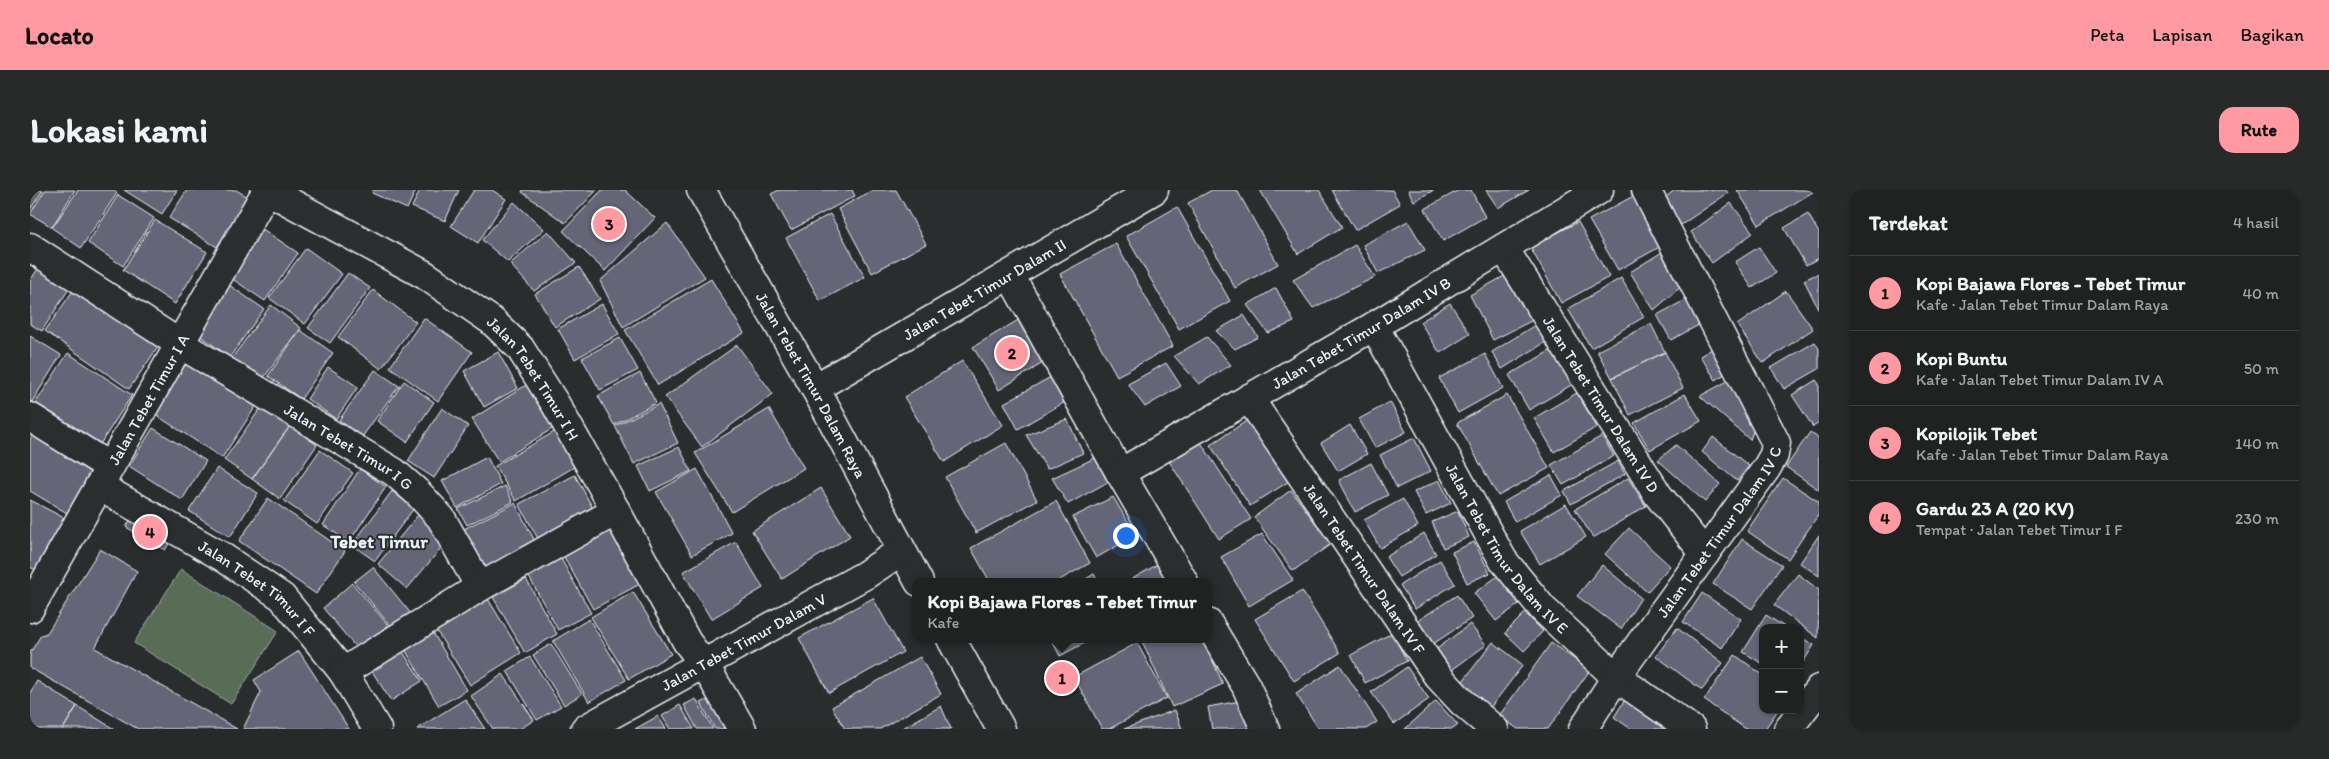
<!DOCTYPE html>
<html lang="id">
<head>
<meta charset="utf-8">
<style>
  :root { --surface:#202222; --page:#282a2a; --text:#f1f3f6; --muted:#a2a4a5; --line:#3d3f40; --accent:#ff9aa2 }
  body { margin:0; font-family:Itim,sans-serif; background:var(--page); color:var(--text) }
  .controls { position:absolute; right:15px; bottom:15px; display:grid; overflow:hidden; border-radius:10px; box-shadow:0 1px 4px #0004 }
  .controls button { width:45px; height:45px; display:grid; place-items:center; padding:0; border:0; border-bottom:1px solid var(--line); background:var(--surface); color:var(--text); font:25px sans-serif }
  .you { position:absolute; left:1095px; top:345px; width:18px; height:18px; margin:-12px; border:4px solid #fff; border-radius:50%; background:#1a73e8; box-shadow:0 0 0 8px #1a73e833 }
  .badge { display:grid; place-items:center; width:32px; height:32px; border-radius:50%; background:var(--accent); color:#111; font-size:16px; font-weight:700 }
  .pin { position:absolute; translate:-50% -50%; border:2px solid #fff; box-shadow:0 1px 5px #0006 }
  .popup { position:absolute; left:882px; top:388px; width:300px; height:65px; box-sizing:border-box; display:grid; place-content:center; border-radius:10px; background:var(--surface); filter:drop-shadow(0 1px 4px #0005); font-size:16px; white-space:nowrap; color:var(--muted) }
  .popup b { font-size:19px; color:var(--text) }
  .popup::after { content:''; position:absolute; left:50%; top:100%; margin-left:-10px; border:10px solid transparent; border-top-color:var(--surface) }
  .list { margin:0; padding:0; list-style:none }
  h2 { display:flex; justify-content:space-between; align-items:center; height:65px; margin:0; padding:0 20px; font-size:21px }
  h2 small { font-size:16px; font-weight:400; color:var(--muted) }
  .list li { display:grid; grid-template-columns:32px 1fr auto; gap:15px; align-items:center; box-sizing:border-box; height:75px; padding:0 20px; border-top:1px solid var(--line) }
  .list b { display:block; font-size:19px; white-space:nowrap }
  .list p { margin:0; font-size:16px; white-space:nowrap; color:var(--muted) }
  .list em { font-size:16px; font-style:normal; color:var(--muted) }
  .map { position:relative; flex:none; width:1789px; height:539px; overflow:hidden; border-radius:15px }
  header { display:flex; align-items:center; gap:30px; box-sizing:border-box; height:70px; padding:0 25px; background:var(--accent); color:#111 }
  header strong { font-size:24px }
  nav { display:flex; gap:28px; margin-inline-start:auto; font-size:18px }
  .intro { display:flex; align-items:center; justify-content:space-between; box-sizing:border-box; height:120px; padding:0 30px }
  h1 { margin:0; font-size:35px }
  .button { padding:12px 22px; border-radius:15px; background:var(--accent); color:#111; font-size:18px; font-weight:700 }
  main { display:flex; gap:30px; padding:0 30px }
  aside { flex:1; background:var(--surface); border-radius:15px; box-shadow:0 1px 4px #0004 }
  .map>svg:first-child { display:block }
</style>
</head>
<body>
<header>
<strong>Locato</strong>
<nav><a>Peta</a><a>Lapisan</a><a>Bagikan</a></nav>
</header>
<div class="intro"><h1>Lokasi kami</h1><a class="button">Rute</a></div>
<main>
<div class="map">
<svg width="1789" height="539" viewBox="0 0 1789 539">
  <rect width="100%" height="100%" fill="#2a2d2e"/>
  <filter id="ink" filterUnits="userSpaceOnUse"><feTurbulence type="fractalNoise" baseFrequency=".02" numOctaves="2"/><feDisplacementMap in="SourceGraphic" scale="10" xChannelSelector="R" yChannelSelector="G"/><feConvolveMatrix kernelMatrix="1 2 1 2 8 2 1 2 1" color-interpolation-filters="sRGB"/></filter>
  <g filter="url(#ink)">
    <path fill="#596c56" stroke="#a0aea7" d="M151,379L248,441L201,514L104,453Z"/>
    <path fill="#666577" stroke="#e8f1f8" d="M0,0H13L0,20Z
      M15,0H45L22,37L0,24Z
      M48,0H82L87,3L51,58L22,38Z
      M94,0H147L132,24Z
      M157,0H206L218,7L187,57L139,28Z
      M343,0H386L377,19L342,3Z
      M390,0H429L415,31L382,17Z
      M444,0H462L476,9L448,53L421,36Z
      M493,0H567L535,33L492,2Z
      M572,0H595L625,28L575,81L533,41Z
      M749,0H822L825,6L761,40L741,4Z
      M843,0H866L896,54L842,83L808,19Z
      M1182,0H1207L1248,74L1205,98L1158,13Z
      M1230,0H1289L1312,37L1268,64Z
      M1302,0H1362L1370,14L1325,40Z
      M1378,0H1404L1384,11Z
      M1429,0H1441L1455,27L1413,51L1395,19Z
      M1456,0H1499L1468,18Z
      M1645,0H1696L1698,3L1651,35L1633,9Z
      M1707,0H1786L1729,35Z
      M1609,3L1637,53L1588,80L1559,30Z
      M88,5L124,28L93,76L58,53Z
      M484,12L514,39L478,72L452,50Z
      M1701,13L1723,43L1682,73L1661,42Z
      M1147,17L1200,111L1149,139L1096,46Z
      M800,24L835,87L790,111L756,48Z
      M1778,24L1789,43V68L1776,75L1754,38Z
      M125,30L177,62L145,114L93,80Z
      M1378,31L1395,60L1348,83L1333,55Z
      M1548,32L1579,87L1531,113L1500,57Z
      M637,33L675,87L593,137L570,91Z
      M231,38L268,63L235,111L198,86Z
      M518,41L546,73L504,101L480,74Z
      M1086,54L1143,156L1087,186L1030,84Z
      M1325,55L1345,87L1283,118L1263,90Z
      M1729,57L1746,83L1722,98L1705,72Z
      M276,58L312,84L275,134L239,108Z
      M1637,59L1653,95L1624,120L1600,82Z
      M11,74L42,94L12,141L0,134V91Z
      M549,77L570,109L525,137L505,104Z
      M318,83L340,98L300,153L278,138Z
      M1789,83V120L1774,90Z
      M1478,84L1503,130L1463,150L1440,105Z
      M1591,88L1614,127L1561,158L1538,119Z
      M681,89L714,143L628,195L595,140Z
      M49,92L133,150L99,199L15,141Z
      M199,95L234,119L200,167L166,143Z
      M1246,98L1264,132L1238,143L1217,115Z
      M343,100L386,132L351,179L308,147Z
      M1756,101L1783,139L1733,173L1707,135Z
      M1665,105L1678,130L1641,150L1627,125Z
      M1420,113L1440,144L1410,163L1390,132Z
      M572,114L589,144L545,169L528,139Z
      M241,115L271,138L232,190L202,168Z
      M1214,125L1228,147L1205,159L1186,141Z
      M995,126L1021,168L969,200L943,157Z
      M394,128L442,162L408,211L360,177Z
      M1621,134L1635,162L1582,188L1567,161Z
      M1505,135L1516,152L1472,179L1462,162Z
      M270,140L303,163L271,209L238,186Z
      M0,146L31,165L2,212L0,211Z
      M1177,147L1201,175L1169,194L1144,166Z
      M590,148L608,180L570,200L552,168Z
      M1785,152L1789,159V179L1754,199L1741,178Z
      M707,155L743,204L672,257L635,207Z
      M1687,156L1702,179L1686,190L1670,166Z
      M1523,159L1543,194L1499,220L1479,185Z
      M468,162L488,198L454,217L434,181Z
      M1635,162L1653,198L1600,225L1582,188Z
      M38,163L102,205L67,259L3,217Z
      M1455,164L1473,198L1428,223L1409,188Z
      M158,171L226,216L192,268L123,223Z
      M932,171L973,235L914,272L874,207Z
      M1136,173L1151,196L1115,217L1098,194Z
      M298,177L328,197L306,229L277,209Z
      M345,180L369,196L332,247L309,230Z
      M610,183L626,213L584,235L568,206Z
      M1028,183L1042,208L988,239L974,213Z
      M1707,186L1725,235L1720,250L1670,206Z
      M1786,190L1789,194V233L1783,237L1762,205Z
      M374,191L404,212L377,252L347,231Z
      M498,194L525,237L469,272L442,229Z
      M1547,203L1567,237L1524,262L1504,228Z
      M1655,204L1671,231L1620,260L1604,233Z
      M1477,205L1519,278L1468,306L1427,233Z
      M1360,212L1376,242L1345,258L1329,229Z
      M629,214L648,253L604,274L585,236Z
      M232,216L260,236L222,289L194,270Z
      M412,218L438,236L404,288L378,271Z
      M739,219L774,278L702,322L665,263Z
      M1221,228L1261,290L1220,316L1180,255Z
      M1037,229L1053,263L1017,279L996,245Z
      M1320,235L1337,264L1308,281L1291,253Z
      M260,236L287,255L250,309L222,289Z
      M123,238L176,271L152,310L99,276Z
      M5,240L65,275L37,323L0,301V249Z
      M526,241L546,276L486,311L465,276Z
      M1780,242L1789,249V300L1756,277Z
      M1166,245L1221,329L1189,349L1135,265Z
      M1572,246L1584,266L1533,295L1521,275Z
      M1683,247L1719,276L1707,291L1672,262Z
      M1384,248L1401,281L1367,298L1350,265Z
      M976,253L1007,310L946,343L915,287Z
      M1646,255L1690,294L1675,312L1628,270Z
      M649,257L661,281L620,301L608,276Z
      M290,260L323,283L287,334L254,311Z
      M457,267L471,294L427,318L412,291Z
      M1065,268L1078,292L1038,314L1022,288Z
      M1588,271L1595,284L1541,314L1534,301Z
      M1341,273L1358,305L1325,322L1309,290Z
      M187,278L228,303L200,347L159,321Z
      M330,279L356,297L319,352L293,335Z
      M667,279L702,343L662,365L626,302Z
      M545,285L566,324L511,354L489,314Z
      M1521,285L1532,305L1485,332L1474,312Z
      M1598,288L1616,316L1563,348L1545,319Z
      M1753,288L1789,312V324L1758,369L1717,341Z
      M1409,290L1421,313L1396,325L1384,302Z
      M475,296L483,312L437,335L428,319Z
      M791,298L820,346L752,389L722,341Z
      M1261,300L1301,354L1263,381L1224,327Z
      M362,301L384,318L345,371L322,355Z
      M1083,307L1106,345L1066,368L1043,327Z
      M238,308L315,361L286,404L209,351Z
      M1373,309L1388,336L1350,358L1334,330Z
      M0,310L40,331L11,383L0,377Z
      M1026,311L1060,373L1026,392H960L941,358Z
      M485,313L508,357L453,386L430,341Z
      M1536,314L1556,347L1510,374L1490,341Z
      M1428,321L1439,347L1413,358L1402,332Z
      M104,324L143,347L135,360L96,337Z
      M388,325L418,350L377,399L348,374Z
      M1599,338L1640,376L1617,402L1575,364Z
      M579,339L610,394L563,419L533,365Z
      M1394,343L1406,364L1369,387L1356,367Z
      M1232,344L1263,390L1219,416L1191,367Z
      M1789,345V386L1770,373Z
      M1712,349L1752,375L1722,419L1683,394Z
      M706,352L733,398L681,429L653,382Z
      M1444,352L1460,383L1437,393L1422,362Z
      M70,359L107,381L65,458L207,539H108L0,478V463L11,445L17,443Z
      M530,367L561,423L528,440L498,385Z
      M1410,370L1425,394L1385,419L1370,395Z
      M1128,374L1139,392H1097Z
      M1572,375L1611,408L1591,439L1547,406Z
      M343,377L382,425L364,440L324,392Z
      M1064,384L1068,392H1051Z
      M1768,384L1789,400L1788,448L1744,415Z
      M1468,386L1489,414L1466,431L1444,403Z
      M496,389L527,444L495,463L463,407Z
      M322,393L358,435L328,460L293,418Z
      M1272,401L1310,463L1264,491L1225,429Z
      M603,402L641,464L599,489L561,427Z
      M1672,403L1711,429L1692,458L1653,432Z
      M1427,405L1442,428L1403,454L1387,431Z
      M843,408L873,462L799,503L769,448Z
      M458,409L491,463L440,495L406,440Z
      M1495,423L1513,441L1494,461L1475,443Z
      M1736,425L1756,438H1733V474L1713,462Z
      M559,429L596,490L559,512L523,451Z
      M1440,434L1456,455L1419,482L1404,461Z
      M1647,438L1693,473L1672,500L1626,466Z
      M402,441L437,500L409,516L374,458Z
      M1362,443L1377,471L1335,493L1321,465Z
      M1770,447L1784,455L1770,477Z
      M1021,449H1062L1030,466Z
      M1111,449H1173L1193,494L1142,517Z
      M1463,452L1493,475L1460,518L1430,495Z
      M1107,453L1137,508L1079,539H1072L1044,487Z
      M1521,453L1560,480L1518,539H1488L1469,526Z
      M521,454L552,504L534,515L503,465Z
      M371,459L392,491L361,511L340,478Z
      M269,461L319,539H213L231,502L224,490Z
      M1705,465L1733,485V520H1748L1735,539H1716L1674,510Z
      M500,467L531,516L507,530L477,481Z
      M890,467L911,504L850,539H815L802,517Z
      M1310,475L1347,532L1336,539H1289L1266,504Z
      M1377,477L1399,509L1364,534L1341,502Z
      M473,484L504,530L490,539H463L441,506Z
      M7,491L47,516L33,539H0V503Z
      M1598,505L1639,535L1636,539H1601L1584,527Z
      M685,506L700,536L693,539H685L671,513Z
      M435,509L455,539H387Z
      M666,509L683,539H667L654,515Z
      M1220,509L1226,539H1182L1178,517Z
      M1406,511L1428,535L1423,539H1375Z
      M650,515L664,539H640L632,526Z
      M47,516L84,539H33Z
      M911,516L921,539H871Z
      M1145,520L1152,539H1094Z
      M628,526L636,539H605Z"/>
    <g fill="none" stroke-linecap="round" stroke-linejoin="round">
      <defs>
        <g id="minor">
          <path id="s1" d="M237,0L395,85L462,131L490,158L526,215L586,321L657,452L674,474L712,539"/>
          <path id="s2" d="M671,0L785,198L889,392"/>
          <path id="s3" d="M0,57L150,154L364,282L388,303L411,328L450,397"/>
          <path id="s4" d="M1474,58L1628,305L1675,364"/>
          <path d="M980,85L1090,283L1154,392"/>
          <path id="s5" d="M1344,136L1473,370L1513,419L1586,487L1661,539"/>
          <path id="s6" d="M785,198L1124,0"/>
          <path id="s7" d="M1219,208L1407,485L1432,512L1464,539"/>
          <path d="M0,227L80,277"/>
          <path id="s8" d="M1090,283L1344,136L1569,0"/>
          <path id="s9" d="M69,296L191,366L252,407L313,482L347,539"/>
          <path id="s10" d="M0,418L237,0"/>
          <path d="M1178,433L1216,496L1235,539"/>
          <path d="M921,449L971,539"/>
          <path d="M313,482L450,397L586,321"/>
          <path id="s11" d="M555,539L835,385L871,361"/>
          <path id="s12" d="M1553,539L1586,487L1736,279L1744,265L1746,253L1616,0"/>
          <path d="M1758,539L1789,499"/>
        </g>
      </defs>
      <use href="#minor" stroke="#e8f1f8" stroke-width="31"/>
      <use href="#minor" stroke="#2a2d2e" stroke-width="28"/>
    </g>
  </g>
  <g text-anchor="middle" stroke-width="4" stroke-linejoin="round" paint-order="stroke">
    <g font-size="16" fill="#e8f1f8" stroke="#2a2d2e">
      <text dy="6" stroke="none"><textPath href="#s6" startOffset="196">Jalan Tebet Timur Dalam II</textPath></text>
      <text dy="6" stroke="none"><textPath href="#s8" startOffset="279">Jalan Tebet Timur Dalam IV B</textPath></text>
      <text dy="6" stroke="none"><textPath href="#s1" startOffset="332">Jalan Tebet Timur I H</textPath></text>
      <text dy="6" stroke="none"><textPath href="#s2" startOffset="224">Jalan Tebet Timur Dalam Raya</textPath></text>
      <text dy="6" stroke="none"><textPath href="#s10" startOffset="240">Jalan Tebet Timur I A</textPath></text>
      <text dy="6" stroke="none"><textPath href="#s4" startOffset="184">Jalan Tebet Timur Dalam IV D</textPath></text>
      <text dy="6" stroke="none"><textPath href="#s3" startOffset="376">Jalan Tebet Timur I G</textPath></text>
      <text dy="6" stroke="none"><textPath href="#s12" startOffset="240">Jalan Tebet Timur Dalam IV C</textPath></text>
      <text dy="6" stroke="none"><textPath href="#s5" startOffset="260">Jalan Tebet Timur Dalam IV E</textPath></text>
      <text dy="6" stroke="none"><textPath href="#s7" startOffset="206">Jalan Tebet Timur Dalam IV F</textPath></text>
      <text dy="6" stroke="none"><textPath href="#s9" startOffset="189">Jalan Tebet Timur I F</textPath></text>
      <text dy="6" stroke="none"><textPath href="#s11" startOffset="181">Jalan Tebet Timur Dalam V</textPath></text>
    </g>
    <g font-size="19" font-weight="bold" fill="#e8f1f8" stroke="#2a2d2e">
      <text x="349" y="358">Tebet Timur</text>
    </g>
  </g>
</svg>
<div class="controls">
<button>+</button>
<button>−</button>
</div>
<div class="you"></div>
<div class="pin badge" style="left:1032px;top:488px">1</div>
<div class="popup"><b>Kopi Bajawa Flores - Tebet Timur</b>Kafe</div>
<div class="pin badge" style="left:982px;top:163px">2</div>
<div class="pin badge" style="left:579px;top:34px">3</div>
<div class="pin badge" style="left:120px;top:342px">4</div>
</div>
<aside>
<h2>Terdekat<small>4 hasil</small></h2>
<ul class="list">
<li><span class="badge">1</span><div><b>Kopi Bajawa Flores - Tebet Timur</b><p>Kafe · Jalan Tebet Timur Dalam Raya</p></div><em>40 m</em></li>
<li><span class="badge">2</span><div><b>Kopi Buntu</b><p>Kafe · Jalan Tebet Timur Dalam IV A</p></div><em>50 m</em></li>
<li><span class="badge">3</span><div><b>Kopilojik Tebet</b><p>Kafe · Jalan Tebet Timur Dalam Raya</p></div><em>140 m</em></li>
<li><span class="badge">4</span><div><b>Gardu 23 A (20 KV)</b><p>Tempat · Jalan Tebet Timur I F</p></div><em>230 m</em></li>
</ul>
</aside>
</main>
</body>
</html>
